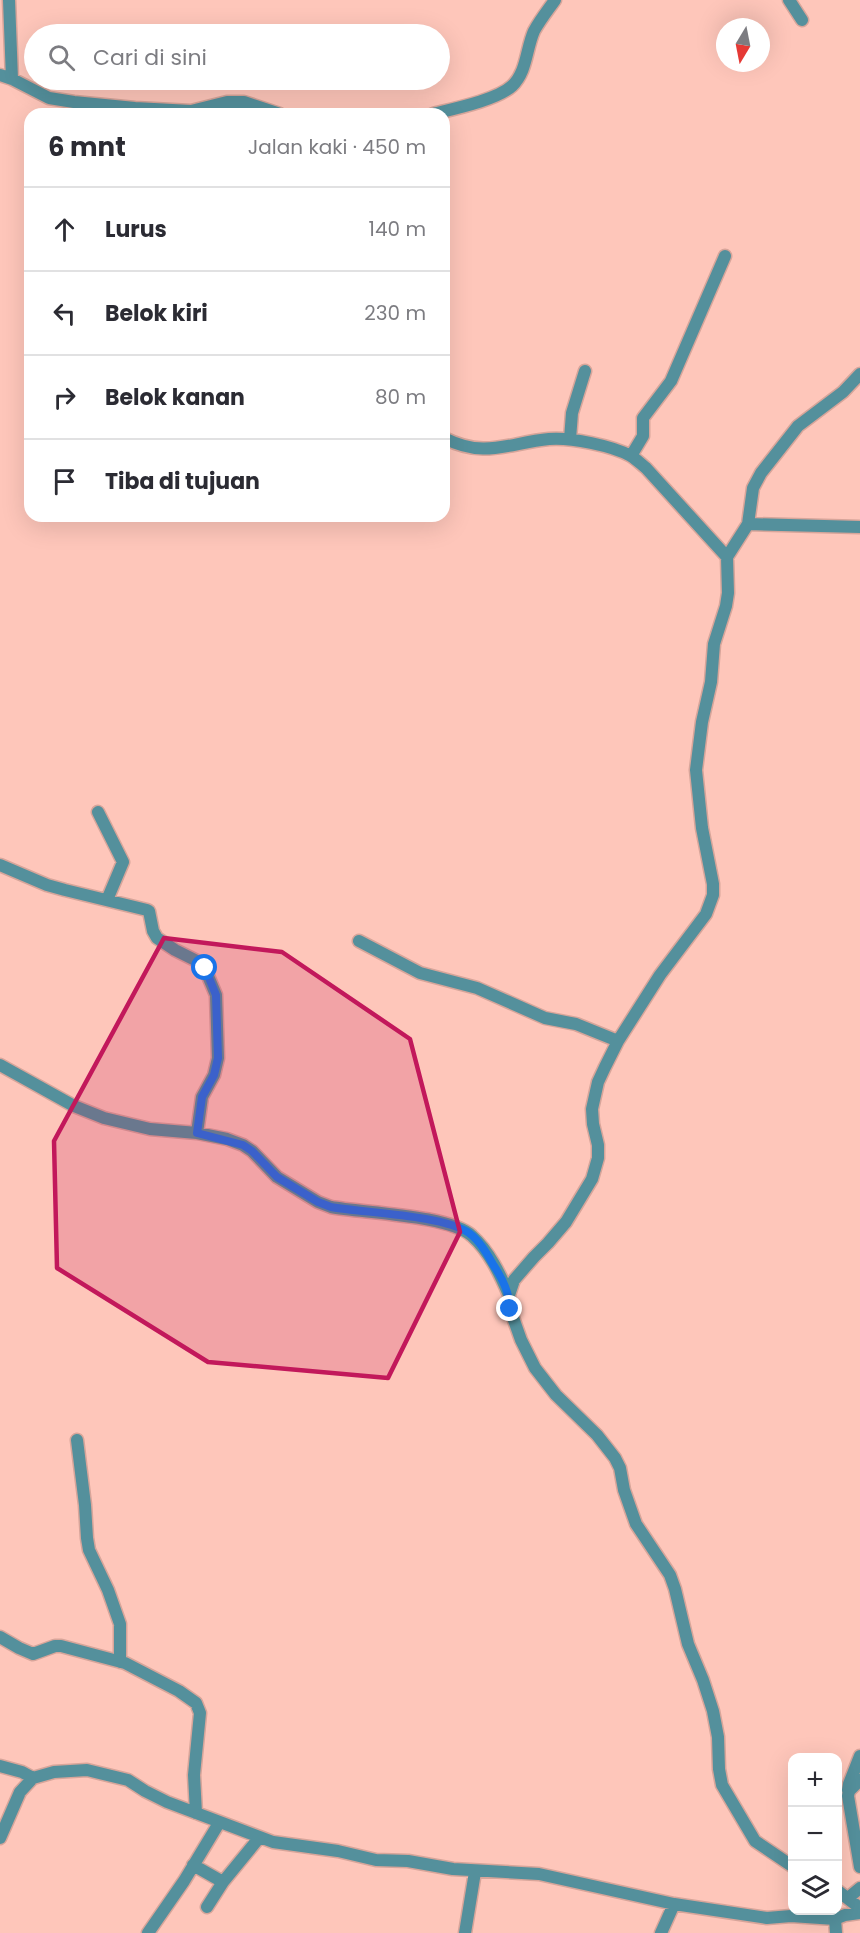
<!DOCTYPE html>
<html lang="id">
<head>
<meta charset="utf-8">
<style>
  :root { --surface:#fff; --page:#f2f2f3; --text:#2b2b33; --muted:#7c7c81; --line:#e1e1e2 }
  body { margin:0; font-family:Poppins,sans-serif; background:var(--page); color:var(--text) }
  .controls { position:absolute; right:18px; bottom:18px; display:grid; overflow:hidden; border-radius:12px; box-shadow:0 6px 24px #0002 }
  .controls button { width:54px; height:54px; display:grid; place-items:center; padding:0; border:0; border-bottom:2px solid var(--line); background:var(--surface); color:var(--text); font:30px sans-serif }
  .compass { position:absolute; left:716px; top:18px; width:54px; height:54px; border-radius:50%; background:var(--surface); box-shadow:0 6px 24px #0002; rotate:190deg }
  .stop { position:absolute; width:18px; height:18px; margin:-14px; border:4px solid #1a73e8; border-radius:50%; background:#fff }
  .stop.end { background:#1a73e8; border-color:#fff; box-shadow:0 2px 6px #0008 }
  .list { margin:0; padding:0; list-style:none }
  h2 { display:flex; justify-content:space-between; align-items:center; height:78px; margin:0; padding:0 24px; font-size:26px }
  h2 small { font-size:20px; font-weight:400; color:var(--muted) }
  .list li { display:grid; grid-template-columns:39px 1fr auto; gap:18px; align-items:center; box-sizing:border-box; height:84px; padding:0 24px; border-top:2px solid var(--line) }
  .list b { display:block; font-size:22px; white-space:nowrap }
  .list em { font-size:20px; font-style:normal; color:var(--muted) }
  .icon { flex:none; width:33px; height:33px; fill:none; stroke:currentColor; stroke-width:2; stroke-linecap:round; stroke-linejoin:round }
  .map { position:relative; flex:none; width:860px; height:1933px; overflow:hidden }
  .search { position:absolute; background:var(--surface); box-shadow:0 6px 24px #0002; left:24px; top:24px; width:426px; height:66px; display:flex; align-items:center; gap:15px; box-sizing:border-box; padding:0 21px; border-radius:33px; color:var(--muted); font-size:22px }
  .panel { position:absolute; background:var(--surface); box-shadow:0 6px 24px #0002; left:24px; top:108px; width:426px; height:414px; border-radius:18px }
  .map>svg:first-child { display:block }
</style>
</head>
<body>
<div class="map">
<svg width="860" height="1933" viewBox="0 0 860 1933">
  <rect width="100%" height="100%" fill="#fec6ba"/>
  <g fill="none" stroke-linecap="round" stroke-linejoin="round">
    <defs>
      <path id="minor" d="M9,0L12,79
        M789,0L802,20
        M0,75L12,79L49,98L74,102L135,108L191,111L227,102H244L280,114
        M433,114C453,109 497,100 512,86C527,72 526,49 534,31C540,20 548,10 555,0
        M444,438C485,459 508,443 549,439C570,437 613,446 631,456C636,459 641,464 646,468L727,557L728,593L726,606L714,644L711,682L702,722L696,770L702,828L713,884V895L706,914L660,975L618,1041L605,1067L598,1082L592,1109L593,1124L598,1145V1158L592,1179L566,1222L548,1243L534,1257L514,1280L509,1295L510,1309L521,1340L535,1368L556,1395L597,1435L615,1458L620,1468L624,1490L636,1524L670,1575L675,1589L688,1644L703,1680L713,1711L718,1737L719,1769L722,1785L755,1841L792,1866
        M570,439L572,413L585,371
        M631,456L643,436V418L671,381L725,256
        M748,524L860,527
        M727,557L748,524L753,488L761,473L798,426L843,392L860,374
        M98,812L123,862L107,900
        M0,865L47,885L65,890L147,910L149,911L153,931L157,938L175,950L203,964L216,995L218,1058L214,1075L202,1097L197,1133
        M359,941L420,973L477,988L545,1018L576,1024L618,1041
        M0,1065L74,1106L104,1118L150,1129L197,1133L227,1139L243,1145L252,1151L277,1177L318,1202L331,1207C364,1213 450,1215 472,1236C489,1251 500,1274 509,1295
        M77,1440L85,1505L87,1538L89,1550L108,1590L120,1624V1662
        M0,1637L19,1648L33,1654L55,1646H61L125,1663L179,1691L196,1703L200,1713L194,1775L196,1813
        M0,1766L22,1772L33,1778
        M860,1780L849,1791L848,1796L860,1867
        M848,1790L849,1784L860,1756
        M0,1838L20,1792L33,1778L54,1772L87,1770L128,1780L145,1791L167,1802L273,1842L338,1851L376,1860L408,1861L453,1869L539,1874L674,1904L767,1918L791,1916L835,1919L845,1915L860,1913
        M193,1865L223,1882
        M838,1891L860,1908
        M848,1898L860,1888
        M207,1907L223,1882L259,1838
        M835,1919L836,1933
        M148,1933L184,1881L219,1823
        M465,1933L475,1872
        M661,1933L674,1904"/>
    </defs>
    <use href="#minor" stroke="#d7a59a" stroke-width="15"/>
    <use href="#minor" stroke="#54909c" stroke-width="12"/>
  </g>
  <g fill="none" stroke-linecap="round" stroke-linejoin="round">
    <path stroke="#1a73e8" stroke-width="8" d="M205,968L216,995L218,1058L214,1075L202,1097L197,1133L243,1145L252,1151L277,1177L318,1202L331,1207C365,1213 443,1215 469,1233C480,1241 487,1254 494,1266C503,1280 509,1292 510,1309"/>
  </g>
  <path fill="#c2185b" fill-opacity="0.2" stroke="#c2185b" stroke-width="4.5" stroke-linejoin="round" d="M164,938L282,952L410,1039L460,1232L388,1378L208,1362L57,1268L54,1141Z"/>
</svg>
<div class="controls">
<button>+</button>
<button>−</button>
<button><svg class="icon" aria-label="layers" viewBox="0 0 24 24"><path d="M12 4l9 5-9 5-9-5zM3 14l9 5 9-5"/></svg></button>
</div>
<svg class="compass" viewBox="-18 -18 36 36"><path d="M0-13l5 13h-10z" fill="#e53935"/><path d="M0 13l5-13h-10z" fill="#7c7c81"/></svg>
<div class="stop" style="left:205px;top:968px"></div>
<div class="stop end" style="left:510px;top:1309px"></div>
<div class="search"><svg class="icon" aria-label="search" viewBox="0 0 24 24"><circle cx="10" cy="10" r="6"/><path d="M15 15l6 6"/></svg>Cari di sini</div>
<section class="panel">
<h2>6 mnt<small>Jalan kaki · 450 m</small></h2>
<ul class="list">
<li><svg class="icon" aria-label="ahead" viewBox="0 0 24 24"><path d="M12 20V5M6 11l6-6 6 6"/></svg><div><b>Lurus</b></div><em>140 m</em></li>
<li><svg class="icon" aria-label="left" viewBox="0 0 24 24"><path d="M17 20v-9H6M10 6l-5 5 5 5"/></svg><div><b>Belok kiri</b></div><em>230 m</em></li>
<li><svg class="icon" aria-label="right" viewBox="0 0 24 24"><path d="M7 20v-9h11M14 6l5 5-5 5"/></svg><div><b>Belok kanan</b></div><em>80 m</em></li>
<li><svg class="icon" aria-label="arrive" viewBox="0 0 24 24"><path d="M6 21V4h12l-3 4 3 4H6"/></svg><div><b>Tiba di tujuan</b></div></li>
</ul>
</section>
</div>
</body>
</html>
